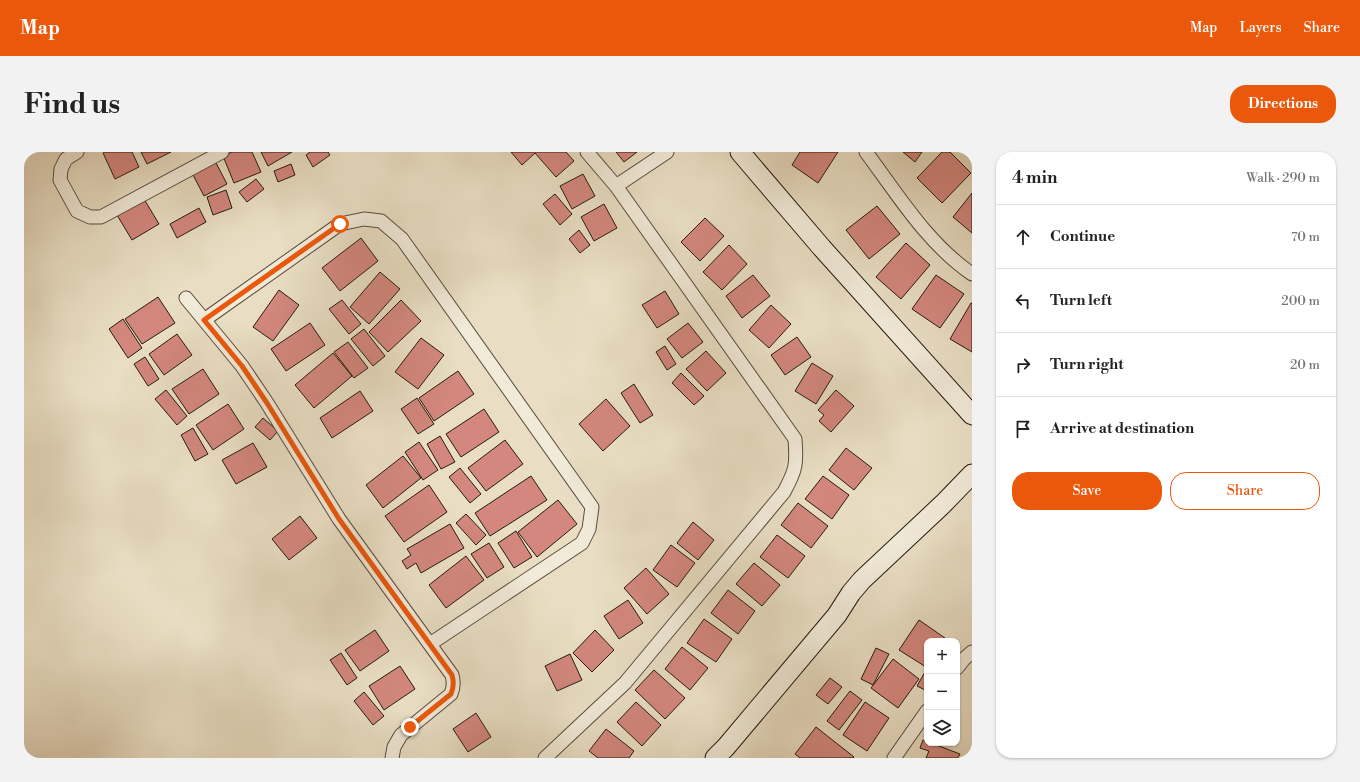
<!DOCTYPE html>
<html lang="en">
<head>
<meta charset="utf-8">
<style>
  :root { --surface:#fff; --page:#f2f2f2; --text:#222; --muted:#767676; --line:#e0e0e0; --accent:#ea580c }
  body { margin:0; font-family:"Libre Bodoni",serif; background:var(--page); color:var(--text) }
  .controls { position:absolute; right:12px; bottom:12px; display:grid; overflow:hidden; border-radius:8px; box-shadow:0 1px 3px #0004 }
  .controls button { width:36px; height:36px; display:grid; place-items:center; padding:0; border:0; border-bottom:1px solid var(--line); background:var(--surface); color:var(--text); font:20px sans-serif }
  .stop { position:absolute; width:12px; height:12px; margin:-9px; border:3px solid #ea580c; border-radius:50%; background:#fff }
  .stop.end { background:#ea580c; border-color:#fff; box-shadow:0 1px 4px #0008 }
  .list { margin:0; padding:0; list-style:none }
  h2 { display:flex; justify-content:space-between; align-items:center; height:52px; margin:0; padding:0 16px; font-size:17px }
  h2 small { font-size:13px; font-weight:400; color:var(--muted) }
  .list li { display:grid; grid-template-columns:26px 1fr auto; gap:12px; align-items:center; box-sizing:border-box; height:64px; padding:0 16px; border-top:1px solid var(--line) }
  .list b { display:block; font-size:15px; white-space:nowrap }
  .list em { font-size:13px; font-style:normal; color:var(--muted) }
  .actions { display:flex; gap:8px; padding:12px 16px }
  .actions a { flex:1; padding:9px 0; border:1px solid var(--accent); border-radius:16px; text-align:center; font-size:14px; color:var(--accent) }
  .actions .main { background:var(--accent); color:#fff }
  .icon { flex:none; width:22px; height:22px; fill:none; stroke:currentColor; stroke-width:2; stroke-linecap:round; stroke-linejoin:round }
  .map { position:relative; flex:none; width:948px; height:606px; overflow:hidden; border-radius:16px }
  header { display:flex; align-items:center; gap:24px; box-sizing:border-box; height:56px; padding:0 20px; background:var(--accent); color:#fff }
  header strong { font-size:19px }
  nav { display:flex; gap:22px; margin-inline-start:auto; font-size:14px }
  .intro { display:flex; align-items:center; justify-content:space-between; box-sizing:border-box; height:96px; padding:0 24px }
  h1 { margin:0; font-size:28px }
  .button { padding:10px 18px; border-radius:16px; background:var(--accent); color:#fff; font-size:14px; font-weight:700 }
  main { display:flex; gap:24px; padding:0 24px }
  aside { flex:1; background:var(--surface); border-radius:16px; box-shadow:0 1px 3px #0004 }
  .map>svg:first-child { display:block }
</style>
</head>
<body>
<header>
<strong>Map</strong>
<nav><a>Map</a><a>Layers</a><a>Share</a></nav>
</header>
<div class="intro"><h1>Find us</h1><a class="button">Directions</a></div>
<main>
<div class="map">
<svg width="948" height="606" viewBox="0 0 948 606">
  <rect width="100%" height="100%" fill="#e9dec4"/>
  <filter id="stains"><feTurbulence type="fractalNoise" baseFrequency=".005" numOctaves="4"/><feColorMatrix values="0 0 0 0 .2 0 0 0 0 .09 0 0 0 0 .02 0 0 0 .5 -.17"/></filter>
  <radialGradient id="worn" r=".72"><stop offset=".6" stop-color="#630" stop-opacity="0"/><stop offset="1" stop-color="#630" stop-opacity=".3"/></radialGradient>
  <path fill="#d3877e" stroke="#261b10" d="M81,0H108L115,15L91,27L79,1Z
    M117,0H147L123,12Z
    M208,0H228L237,20L210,31L199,4Z
    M237,0H268L244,14Z
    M286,0H304L306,3L289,15L282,3Z
    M487,0H542L550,9L532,25L511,1L498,13Z
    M592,0H613L600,10Z
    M776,0H814L794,31L768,13Z
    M879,0H898L891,10Z
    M918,0H926L947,21L918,51L893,26Z
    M191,9L203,32L180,44L168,21Z
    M267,12L271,23L254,30L250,19Z
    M559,22L571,44L548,57L536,34Z
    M232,27L240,37L223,50L215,40Z
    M202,38L208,56L189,63L183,45Z
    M948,41V81L929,65Z
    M531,42L548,62L536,73L519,52Z
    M120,47L135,72L108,88L93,63Z
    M580,52L593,76L570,89L557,65Z
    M853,54L876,82L845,107L822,78Z
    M175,56L182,70L153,86L146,72Z
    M681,66L700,84L676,109L657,90Z
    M555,78L566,93L556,101L545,87Z
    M337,86L354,109L316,139L298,116Z
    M882,91L906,113L877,147L852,125Z
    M705,93L723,112L698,138L679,120Z
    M356,120L376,137L345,172L326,155Z
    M729,123L746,144L718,166L702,144Z
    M912,123L940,142L916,176L888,157Z
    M255,138L275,153L249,189L229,175Z
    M641,139L655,162L633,176L618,153Z
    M134,145L151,171L118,192L101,167Z
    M318,148L337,172L325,182L305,157Z
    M377,148L397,169L364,200L345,180Z
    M947,151H948V200L926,187Z
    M747,153L767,172L745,196L725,178Z
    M99,167L118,196L104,206L85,177Z
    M286,171L301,193L262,219L247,197Z
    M664,171L679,190L658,206L643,187Z
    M340,177L361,204L349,214L327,187Z
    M153,182L168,203L140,223L125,202Z
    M773,185L787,205L761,223L747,203Z
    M397,186L420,203L394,237L371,220Z
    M324,190L344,216L330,226L310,200Z
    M641,194L652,212L643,218L632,200Z
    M682,199L702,221L683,239L662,217Z
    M309,201L328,224L290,256L271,233Z
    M121,205L135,227L124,234L110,212Z
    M788,211L809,224L792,252L771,239Z
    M179,217L195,242L165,262L148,237Z
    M434,219L450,242L410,269L395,246Z
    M657,221L680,244L670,253L648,231Z
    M610,232L629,263L616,271L597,241Z
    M142,238L163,264L153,273L131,247Z
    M812,238L830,254L807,280L795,269L800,263L794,258Z
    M336,239L349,259L308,286L296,266Z
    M393,246L410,272L394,282L377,257Z
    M582,247L606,274L579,299L555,272Z
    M204,252L220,277L189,298L172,273Z
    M460,257L475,280L437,305L422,282Z
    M239,266L254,279L246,288L231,275Z
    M169,276L184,302L171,309L157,283Z
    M416,284L431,310L417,317L403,292Z
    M481,288L499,312L462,339L444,316Z
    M395,290L414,318L399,328L381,300Z
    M229,291L243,315L212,332L198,308Z
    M822,296L848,316L830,338L805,318Z
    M379,304L397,326L359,356L342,333Z
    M436,316L457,342L446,351L425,325Z
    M507,324L523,348L466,384L451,361Z
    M799,324L825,343L808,367L781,347Z
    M405,333L423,360L380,390L361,364Z
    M534,348L553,372L513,405L494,380Z
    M774,351L804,374L787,396L757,373Z
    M442,362L462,383L452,393L432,371Z
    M276,364L293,386L265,408L248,387Z
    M669,370L690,388L674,408L653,391Z
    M426,372L440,396L397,421L392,411L383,417L378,409L387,403L383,397Z
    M492,379L508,405L490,416L474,391Z
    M753,383L781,404L764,426L736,405Z
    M465,391L480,415L463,426L447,402Z
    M647,393L671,411L653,435L629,418Z
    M442,404L460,428L422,456L405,433Z
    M730,411L756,433L738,454L712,432Z
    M622,416L645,442L623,462L600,436Z
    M704,438L731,459L714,482L687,461Z
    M604,448L619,471L595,487L580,464Z
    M680,467L708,487L692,510L663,491Z
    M895,468L921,486L919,489H903V514L902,515L875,498Z
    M351,478L365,499L336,519L321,498Z
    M571,478L590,498L568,520L549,501Z
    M658,495L684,516L666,538L641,517Z
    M852,496L865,502L849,533L837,527Z
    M317,501L333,526L323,533L306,508Z
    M546,502L558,528L533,539L521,514Z
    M869,507L895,527L874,556L847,536Z
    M376,514L391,537L360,558L345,534Z
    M630,518L661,546L641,567L611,538Z
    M901,520L903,521V539L893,534Z
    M806,526L818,535L804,552L792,543Z
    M826,539L838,548L815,578L803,569Z
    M340,540L360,564L349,573L330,549Z
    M612,550L637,573L618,594L593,570Z
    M841,550L865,566L843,599L819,583Z
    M452,561L467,585L444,600L429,577Z
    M792,575L830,605L829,606H776L771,602Z
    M582,577L610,599L605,606H574L565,599Z
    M899,588L903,589V591H907L936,602L934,606H902L905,599L896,596Z"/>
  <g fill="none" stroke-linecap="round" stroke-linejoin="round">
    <defs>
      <path id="street" d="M53,0L42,7L37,17L36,28L53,59L66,65H77L198,0
        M842,0C874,43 903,91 948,122
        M592,34L643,0
        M162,146L218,214L243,251L315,367L428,523C430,530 430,535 427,542L377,583L370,595L368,606
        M180,168L316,72L340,67L357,69L378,87L568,355L565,377L558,391L406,492
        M933,516L940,507L948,500
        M521,606L601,531L760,340C772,318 773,312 771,287L592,34L563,0
        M870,606L903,559"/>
      <path id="secondary" d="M716,0L798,96L948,263
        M691,606L702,595L813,463L827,441L838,428L919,352L948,322"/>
    </defs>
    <use href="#street" stroke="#574c3d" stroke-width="15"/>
    <use href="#secondary" stroke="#261b10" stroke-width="21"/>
    <use href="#street" stroke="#f1ead9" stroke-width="13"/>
    <use href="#secondary" stroke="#f1ead9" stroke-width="19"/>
  </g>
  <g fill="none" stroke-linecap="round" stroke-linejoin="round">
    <path stroke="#ea580c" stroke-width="5" d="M316,72L180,168L218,214L243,251L315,367L428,523C430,530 430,535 427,542L386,575"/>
  </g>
  <rect width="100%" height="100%" filter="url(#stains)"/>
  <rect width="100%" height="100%" fill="url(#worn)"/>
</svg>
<div class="controls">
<button>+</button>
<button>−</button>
<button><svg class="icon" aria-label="layers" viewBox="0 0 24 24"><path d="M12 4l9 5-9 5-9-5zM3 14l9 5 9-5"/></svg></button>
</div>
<div class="stop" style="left:316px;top:72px"></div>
<div class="stop end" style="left:386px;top:575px"></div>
</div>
<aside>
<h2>4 min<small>Walk · 290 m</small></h2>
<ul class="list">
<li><svg class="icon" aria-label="ahead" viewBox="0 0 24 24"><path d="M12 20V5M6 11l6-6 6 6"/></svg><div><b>Continue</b></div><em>70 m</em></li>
<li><svg class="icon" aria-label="left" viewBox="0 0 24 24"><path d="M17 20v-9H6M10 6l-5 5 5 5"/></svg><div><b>Turn left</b></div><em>200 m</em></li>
<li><svg class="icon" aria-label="right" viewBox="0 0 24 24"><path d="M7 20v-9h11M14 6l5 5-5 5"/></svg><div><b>Turn right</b></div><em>20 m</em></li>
<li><svg class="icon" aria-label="arrive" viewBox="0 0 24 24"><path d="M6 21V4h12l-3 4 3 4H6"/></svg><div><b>Arrive at destination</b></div></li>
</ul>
<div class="actions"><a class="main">Save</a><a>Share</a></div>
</aside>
</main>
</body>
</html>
